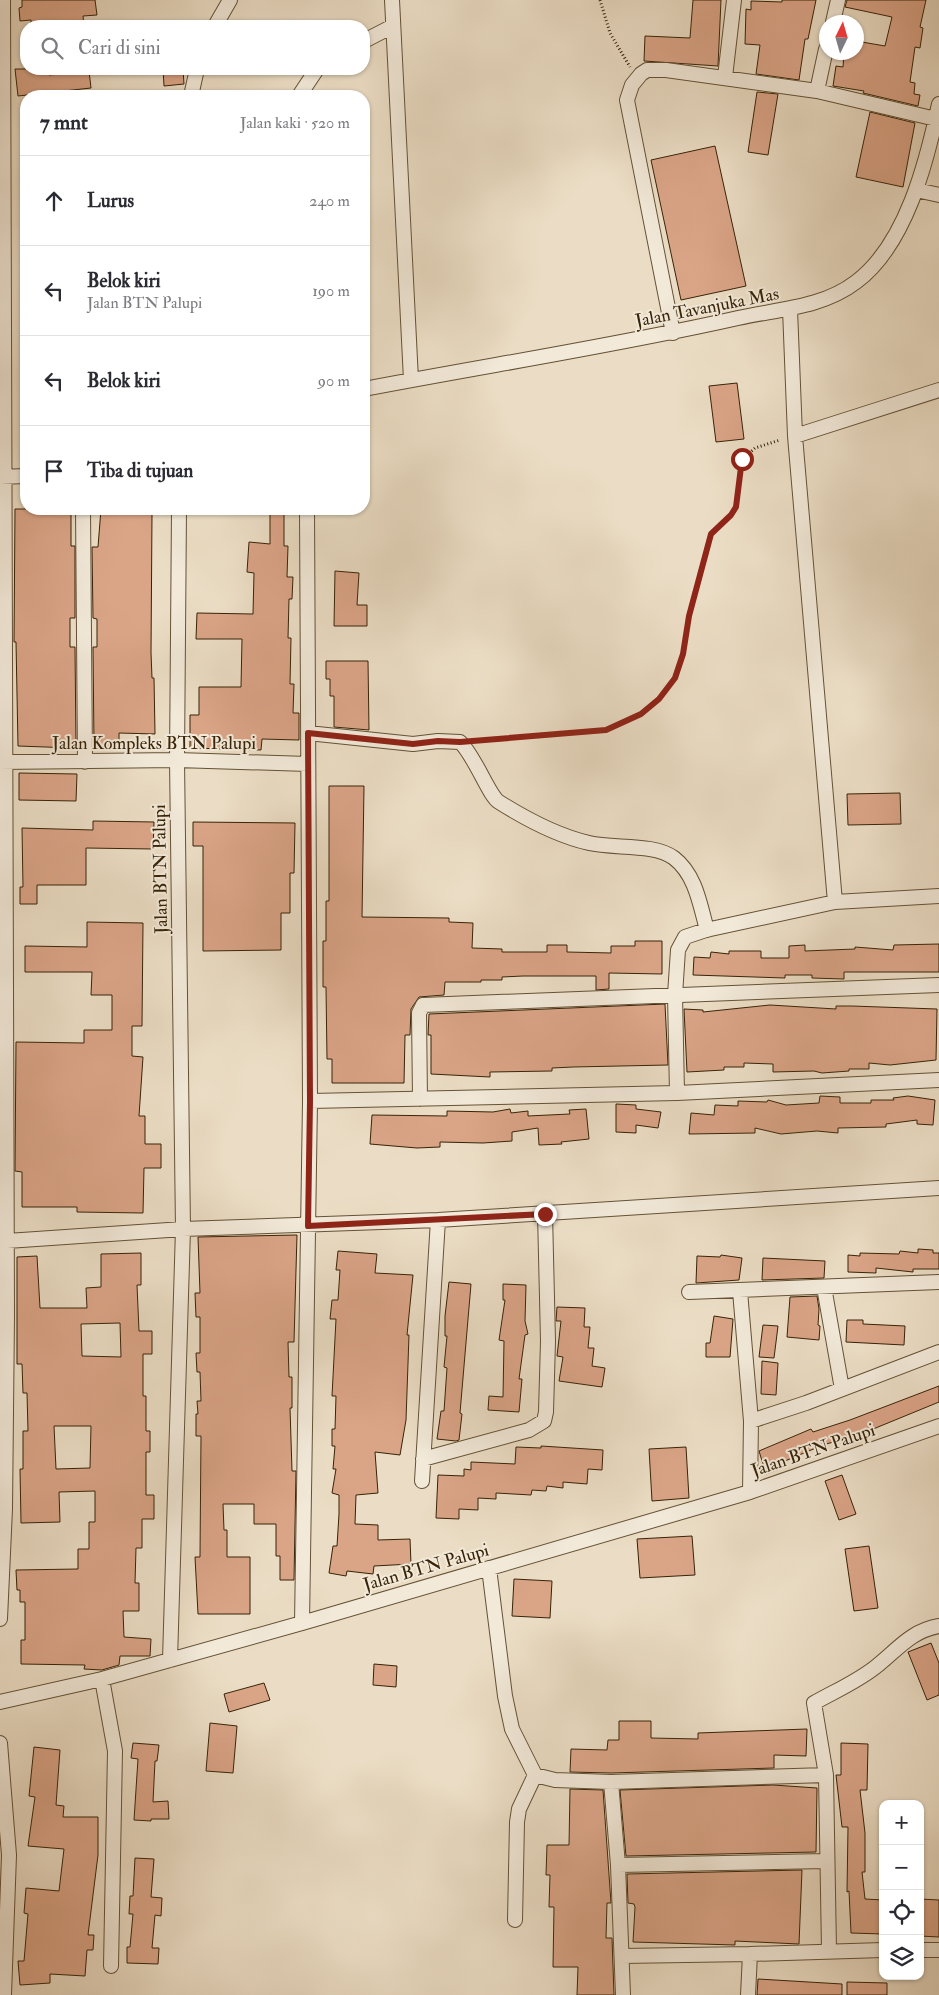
<!DOCTYPE html>
<html lang="id">
<head>
<meta charset="utf-8">
<style>
  :root { --surface:#fff; --page:#f2f2f3; --text:#2b2b33; --muted:#7c7c81; --line:#e1e1e2 }
  body { margin:0; font-family:"IM FELL Double Pica",serif; background:var(--page); color:var(--text) }
  .controls { position:absolute; right:15px; bottom:15px; display:grid; overflow:hidden; border-radius:10px; box-shadow:0 1px 4px #0004 }
  .controls button { width:45px; height:45px; display:grid; place-items:center; padding:0; border:0; border-bottom:1px solid var(--line); background:var(--surface); color:var(--text); font:25px sans-serif }
  .compass { position:absolute; left:819px; top:15px; width:45px; height:45px; border-radius:50%; background:var(--surface); box-shadow:0 1px 4px #0004; rotate:5deg }
  .stop { position:absolute; width:15px; height:15px; margin:-11px; border:4px solid #8f2418; border-radius:50%; background:#fff }
  .stop.end { background:#8f2418; border-color:#fff; box-shadow:0 1px 5px #0008 }
  .list { margin:0; padding:0; list-style:none }
  h2 { display:flex; justify-content:space-between; align-items:center; height:65px; margin:0; padding:0 20px; font-size:21px }
  h2 small { font-size:16px; font-weight:400; color:var(--muted) }
  .list li { display:grid; grid-template-columns:32px 1fr auto; gap:15px; align-items:center; box-sizing:border-box; height:90px; padding:0 20px; border-top:1px solid var(--line) }
  .list b { display:block; font-size:19px; white-space:nowrap }
  .list p { margin:0; font-size:16px; white-space:nowrap; color:var(--muted) }
  .list em { font-size:16px; font-style:normal; color:var(--muted) }
  .icon { flex:none; width:28px; height:28px; fill:none; stroke:currentColor; stroke-width:2; stroke-linecap:round; stroke-linejoin:round }
  .map { position:relative; flex:none; width:939px; height:1995px; overflow:hidden }
  .search { position:absolute; background:var(--surface); box-shadow:0 1px 4px #0004; left:20px; top:20px; width:350px; height:55px; display:flex; align-items:center; gap:12px; box-sizing:border-box; padding:0 18px; border-radius:20px; color:var(--muted); font-size:19px }
  .panel { position:absolute; background:var(--surface); box-shadow:0 1px 4px #0004; left:20px; top:90px; width:350px; height:425px; border-radius:20px }
  .map>svg:first-child { display:block }
</style>
</head>
<body>
<div class="map">
<svg width="939" height="1995" viewBox="0 0 939 1995">
  <rect width="100%" height="100%" fill="#ebddc5"/>
  <filter id="stains"><feTurbulence type="fractalNoise" baseFrequency=".004" numOctaves="4"/><feColorMatrix values="0 0 0 0 .2 0 0 0 0 .09 0 0 0 0 .02 0 0 0 .5 -.17"/></filter>
  <radialGradient id="worn" r=".72"><stop offset=".6" stop-color="#630" stop-opacity="0"/><stop offset="1" stop-color="#630" stop-opacity=".3"/></radialGradient>
  <path fill="#daa487" stroke="#372307" fill-rule="evenodd" d="M22,0H95L97,15L83,16L84,26H31V20L20,21L19,8L22,7Z
    M693,0H721L718,66L644,61L645,36L690,38Z
    M782,0H816L808,39H805L799,80L756,74L760,45L745,44L746,9L751,10V1L782,2Z
    M847,0H926L920,27L923,28L920,48L915,47L910,82L915,83L914,94L920,95L918,106L863,93L864,91L833,86L836,66L843,67L844,52H856V41L885,46L892,17L845,7Z
    M15,69H49V75L89,71L91,88L18,96Z
    M163,69H183L184,84L164,86Z
    M757,92L778,94L768,155L748,152Z
    M870,112L915,123L903,187L856,177Z
    M715,146L746,286L681,300L651,160Z
    M737,383L744,439L716,442L709,386Z
    M15,509H71V546H75V618H70V647H75L76,746H73V748L18,746L16,642H14Z
    M101,509H151L152,514L151,653L152,678H154L155,734L119,733V746H94L93,647H97V619L93,618L92,547H98Z
    M270,509H284V546H288L287,577H293L292,599H289L288,638H291L290,684H294L293,713H299V740L262,739L261,750L190,748V715H199V687H241L242,639H196L197,613L253,614L254,573L247,572L249,542L270,544Z
    M335,571L359,573L357,605H367V626H334Z
    M326,661H368L369,730L334,727V696H330V679H326Z
    M19,773L77,774L76,801L19,800Z
    M329,786H364L362,917L449,918V922L473,923L472,948L502,949V952H547V945H567V952L611,953V946H635V941H662V974L609,973V989L596,990V976H523L502,977V980H481V982H445L444,995L419,997L411,1009L410,1035H405L404,1083H332V1059H327L326,987H323V941H326V901H329Z
    M900,793L901,824L848,825L847,794Z
    M93,821L154,822L153,849L86,848V885H37V904H20V887H23L22,828L93,830Z
    M193,822L295,823L294,873H290V913H281V950L203,951V846H193Z
    M87,922L143,923L142,1026H132V1056L143,1057L139,1116H145V1144H161V1168H144L143,1213L77,1212V1207H22V1172L15,1171L16,1042L84,1043V1030H112V995H91L92,972H25V946L87,947Z
    M939,944V972H844V979L812,978V975H785V978L693,975L694,957L710,958L711,952L729,954V951H761V958H789V946L805,945V951L855,949V947L893,950L894,945Z
    M665,1004L668,1065L573,1067L552,1068V1071L490,1072V1077L431,1074V1035H428L429,1014Z
    M770,1005L836,1009V1006H852L937,1009L936,1060L890,1065L869,1063V1069H849V1071L822,1073L814,1071L773,1072V1064L744,1063V1067H724V1070L687,1072L684,1009L703,1010V1012Z
    M820,1096L840,1097V1103H871V1100H894L893,1098L908,1096L935,1100L933,1125L917,1124V1120L886,1124V1127L838,1128V1133L817,1131L781,1134L755,1128V1133L689,1134L691,1113L714,1115L715,1105L738,1106V1101L767,1102L768,1100L786,1105L819,1103Z
    M616,1104L636,1105V1109L661,1112L658,1128L636,1125V1133L616,1132Z
    M510,1109L511,1113L528,1111V1116L570,1114L569,1110L586,1109L589,1139L561,1142L562,1144L539,1145L538,1128L512,1132V1141L483,1143L440,1142V1147L417,1148L370,1144L372,1115L447,1116V1111L493,1112Z
    M297,1235L294,1342H288L289,1377H292V1408H290L292,1471H296L294,1580H280V1556H276V1524H254V1504H223L224,1530H227V1557H250V1614H198L195,1557H200L201,1436H196V1414H198L197,1401H201L200,1372H197L196,1353H200V1317H196L195,1293H200L198,1237Z
    M918,1249L933,1250V1253H939V1269H913V1272L876,1268V1273L848,1272V1255L860,1256V1253L899,1254L900,1251L918,1253Z
    M338,1251L377,1254L375,1273L413,1275L407,1335H409L406,1420L400,1455L375,1452L378,1493L356,1495L355,1524L378,1525V1540L410,1539L411,1564L374,1566L373,1574L347,1571L346,1576L329,1573L333,1546H337L339,1514V1495L332,1493L336,1469H333L335,1446H332V1429H335L336,1396H332L336,1319H330L332,1300H338L340,1270H336Z
    M141,1253V1285H137L139,1331H152V1354H143V1396H146V1431H150V1452H146V1495H154V1519H142V1548H136L135,1583H139V1611H123L124,1637L151,1639L150,1656H120L119,1665L102,1670L84,1669L85,1665L21,1664V1640H25V1602H20V1590H17L16,1570L78,1569V1549H89V1522H95V1491L59,1492L60,1522L21,1523L20,1469H23V1431H28L27,1393H23L22,1364H17V1257L37,1256L40,1308H87L86,1288L101,1287V1254ZM120,1323L121,1357L82,1356L81,1324ZM54,1426H91L90,1468L56,1469Z
    M721,1255L742,1258L739,1280L696,1283L697,1256L720,1257Z
    M763,1258L825,1261L824,1278L762,1280Z
    M449,1282L471,1284L460,1413L462,1414L459,1440L456,1441L437,1439L441,1411H444L447,1368L444,1367L447,1336H445V1316Z
    M503,1284L526,1285L525,1321L528,1334L525,1335L519,1379H522L519,1412L488,1410L489,1396L503,1397L504,1341L499,1340L505,1300H503Z
    M817,1296L819,1309L818,1325L820,1326L819,1340L787,1337L790,1297Z
    M557,1307L585,1308L584,1327H590L588,1348H594L592,1366L605,1368L602,1387L559,1381L563,1357L557,1356L561,1321H556Z
    M714,1316L733,1319L730,1357H706V1343H710Z
    M847,1320H863V1324L905,1326L904,1345L846,1342Z
    M763,1325L778,1326L774,1358L759,1357Z
    M762,1361L778,1363L776,1395L761,1394Z
    M939,1386V1402L861,1434L823,1445L785,1461L787,1466L766,1474L759,1451L811,1429L813,1432L850,1420Z
    M541,1446L603,1450L602,1470L588,1469L587,1484L563,1482V1488L547,1486L546,1491L532,1490L531,1495L496,1493V1499L478,1498V1510L459,1509V1519L436,1518L438,1475L464,1476V1469L471,1470V1462L515,1464L516,1447L541,1448Z
    M686,1447L689,1498L652,1501L649,1449Z
    M842,1475L856,1514L839,1520L825,1481Z
    M692,1536L695,1575L640,1578L637,1539Z
    M869,1546L878,1608L854,1611L845,1549Z
    M514,1579L552,1581L550,1618L512,1616Z
    M931,1643L939,1663V1695L927,1700L908,1652Z
    M374,1664L397,1666L396,1687L373,1685Z
    M264,1683L270,1700L229,1712L224,1694Z
    M619,1721H651V1738L698,1739V1733L807,1729L806,1756L774,1755V1768L611,1773L570,1772L571,1749L607,1750L608,1740H619Z
    M210,1723L237,1726L233,1773L206,1771Z
    M133,1743L159,1745L157,1761H155L153,1802L168,1801L169,1819H151V1821L134,1820L138,1759L131,1758Z
    M841,1743L868,1744L867,1790H860L865,1833V1872H862L865,1899L883,1900V1934L851,1933L849,1891L847,1892L848,1827H842L836,1775H841Z
    M34,1747L60,1750L56,1805L64,1806L63,1817H98V1855L88,1935H94L93,1950H87L85,1976L50,1974V1983L20,1985L18,1961H24L28,1914L24,1913L26,1888L59,1891L64,1849L28,1846L35,1797L29,1796Z
    M773,1785L817,1788L816,1852L626,1856L620,1790Z
    M570,1789L603,1790L611,1903H607L606,1938H612L614,1995H577L578,1967H553L554,1907H549L550,1875H546L547,1845H569Z
    M135,1858L154,1859L151,1897L162,1898L161,1916L155,1915L152,1948H159L158,1964L127,1963V1947H130L133,1914H129L130,1896H133Z
    M802,1870L799,1944L735,1941V1945L633,1942L635,1907L634,1904L628,1903L627,1874Z
    M920,1899L939,1900V1937L920,1936Z
    M758,1979L842,1984V1995H757Z
    M847,1982L887,1983V1995H847Z"/>
  <g fill="none" stroke-linecap="round" stroke-linejoin="round">
    <defs>
      <path id="minor" d="M392,0L411,380
        M833,22L838,0
        M215,26L230,0
        M364,41L393,26
        M725,77L734,0
        M817,91L826,49
        M191,96L197,69
        M299,96L317,69
        M916,190L939,195
        M790,309L795,436L835,902
        M673,333L627,100L632,85L641,74L647,70H666L817,91L936,119
        M364,389C489,365 614,346 738,318C778,309 822,308 856,282C906,245 927,161 939,104
        M795,436L939,390
        M0,477L26,476
        M83,509L85,762
        M307,509L310,1101L302,1623L750,1492L939,1426
        M308,733L413,744L438,741L460,742C475,756 489,796 499,802C526,819 558,836 589,843C614,849 654,843 674,858C696,875 700,905 707,930
        M0,762L177,760L308,764
        M677,1093L675,995L678,950L685,937L706,930L835,902L939,896
        M420,1099L419,1013L423,1005L939,985
        M310,1101L677,1093L939,1080
        M7,1241L183,1229L438,1220L939,1188
        M824,1287L842,1389
        M740,1291L751,1421L750,1492
        M689,1292L939,1282
        M751,1421L806,1403L939,1352
        M423,1459L529,1430L544,1421L546,1412L548,1341L545,1213
        M422,1481L438,1220
        M489,1568L505,1696L512,1729L535,1775L555,1780L611,1782L826,1775
        M0,1619L5,1509L7,1315L3,0
        M170,1660L183,1229L177,760L179,509
        M102,1679L115,1751L111,1966
        M0,1702L102,1679L302,1623
        M0,1743L9,1855L4,1995
        M611,1782L618,1865L623,1995
        M618,1865L826,1861
        M515,1920L517,1822L519,1809L535,1775
        M829,1950L826,1775L814,1703C835,1691 859,1681 878,1665C898,1649 911,1631 939,1626
        M920,1950H939
        M622,1956L750,1954
        M748,1995L750,1954L883,1950"/>
    </defs>
    <use href="#minor" stroke="#645236" stroke-width="16"/>
    <path stroke="#372307" stroke-width="3" stroke-dasharray="1 2.5" stroke-linecap="butt" d="M600,0L610,33L630,67
      M478,741L606,729L641,714L659,699L675,678L683,654L689,616L711,534L731,515L735,507L743,459L755,448L780,440"/>
    <use href="#minor" stroke="#f2e9d9" stroke-width="14"/>
  </g>
  <g fill="none" stroke-linecap="round" stroke-linejoin="round">
    <path stroke="#8f2418" stroke-width="6" d="M545,1214L308,1226L310,1101L308,733L413,744L438,741L460,742L606,730L641,714L659,699L675,678L683,654L689,616L711,534L731,515L736,507L742,459"/>
  </g>
  <g text-anchor="middle" stroke-width="4" stroke-linejoin="round" paint-order="stroke">
    <g font-size="18" fill="#372307" stroke="#f2e9d9">
      <text transform="translate(707 307) rotate(-11)" y="6">Jalan Tavanjuka Mas</text>
      <text x="154" y="749">Jalan Kompleks BTN Palupi</text>
      <text transform="translate(160 869) rotate(-91)" y="6">Jalan BTN Palupi</text>
      <text transform="translate(813 1450) rotate(-19)" y="6">Jalan BTN Palupi</text>
      <text transform="translate(426 1567) rotate(-16)" y="6">Jalan BTN Palupi</text>
    </g>
  </g>
  <rect width="100%" height="100%" filter="url(#stains)"/>
  <rect width="100%" height="100%" fill="url(#worn)"/>
</svg>
<div class="controls">
<button>+</button>
<button>−</button>
<button><svg class="icon" aria-label="locate" viewBox="0 0 24 24"><circle cx="12" cy="12" r="6"/><path d="M12 2v4M12 18v4M2 12h4M18 12h4"/></svg></button>
<button><svg class="icon" aria-label="layers" viewBox="0 0 24 24"><path d="M12 4l9 5-9 5-9-5zM3 14l9 5 9-5"/></svg></button>
</div>
<svg class="compass" viewBox="-18 -18 36 36"><path d="M0-13l5 13h-10z" fill="#e53935"/><path d="M0 13l5-13h-10z" fill="#7c7c81"/></svg>
<div class="stop" style="left:742px;top:459px"></div>
<div class="stop end" style="left:545px;top:1214px"></div>
<div class="search"><svg class="icon" aria-label="search" viewBox="0 0 24 24"><circle cx="10" cy="10" r="6"/><path d="M15 15l6 6"/></svg>Cari di sini</div>
<section class="panel">
<h2>7 mnt<small>Jalan kaki · 520 m</small></h2>
<ul class="list">
<li><svg class="icon" aria-label="ahead" viewBox="0 0 24 24"><path d="M12 20V5M6 11l6-6 6 6"/></svg><div><b>Lurus</b></div><em>240 m</em></li>
<li><svg class="icon" aria-label="left" viewBox="0 0 24 24"><path d="M17 20v-9H6M10 6l-5 5 5 5"/></svg><div><b>Belok kiri</b><p>Jalan BTN Palupi</p></div><em>190 m</em></li>
<li><svg class="icon" aria-label="left" viewBox="0 0 24 24"><path d="M17 20v-9H6M10 6l-5 5 5 5"/></svg><div><b>Belok kiri</b></div><em>90 m</em></li>
<li><svg class="icon" aria-label="arrive" viewBox="0 0 24 24"><path d="M6 21V4h12l-3 4 3 4H6"/></svg><div><b>Tiba di tujuan</b></div></li>
</ul>
</section>
</div>
</body>
</html>
